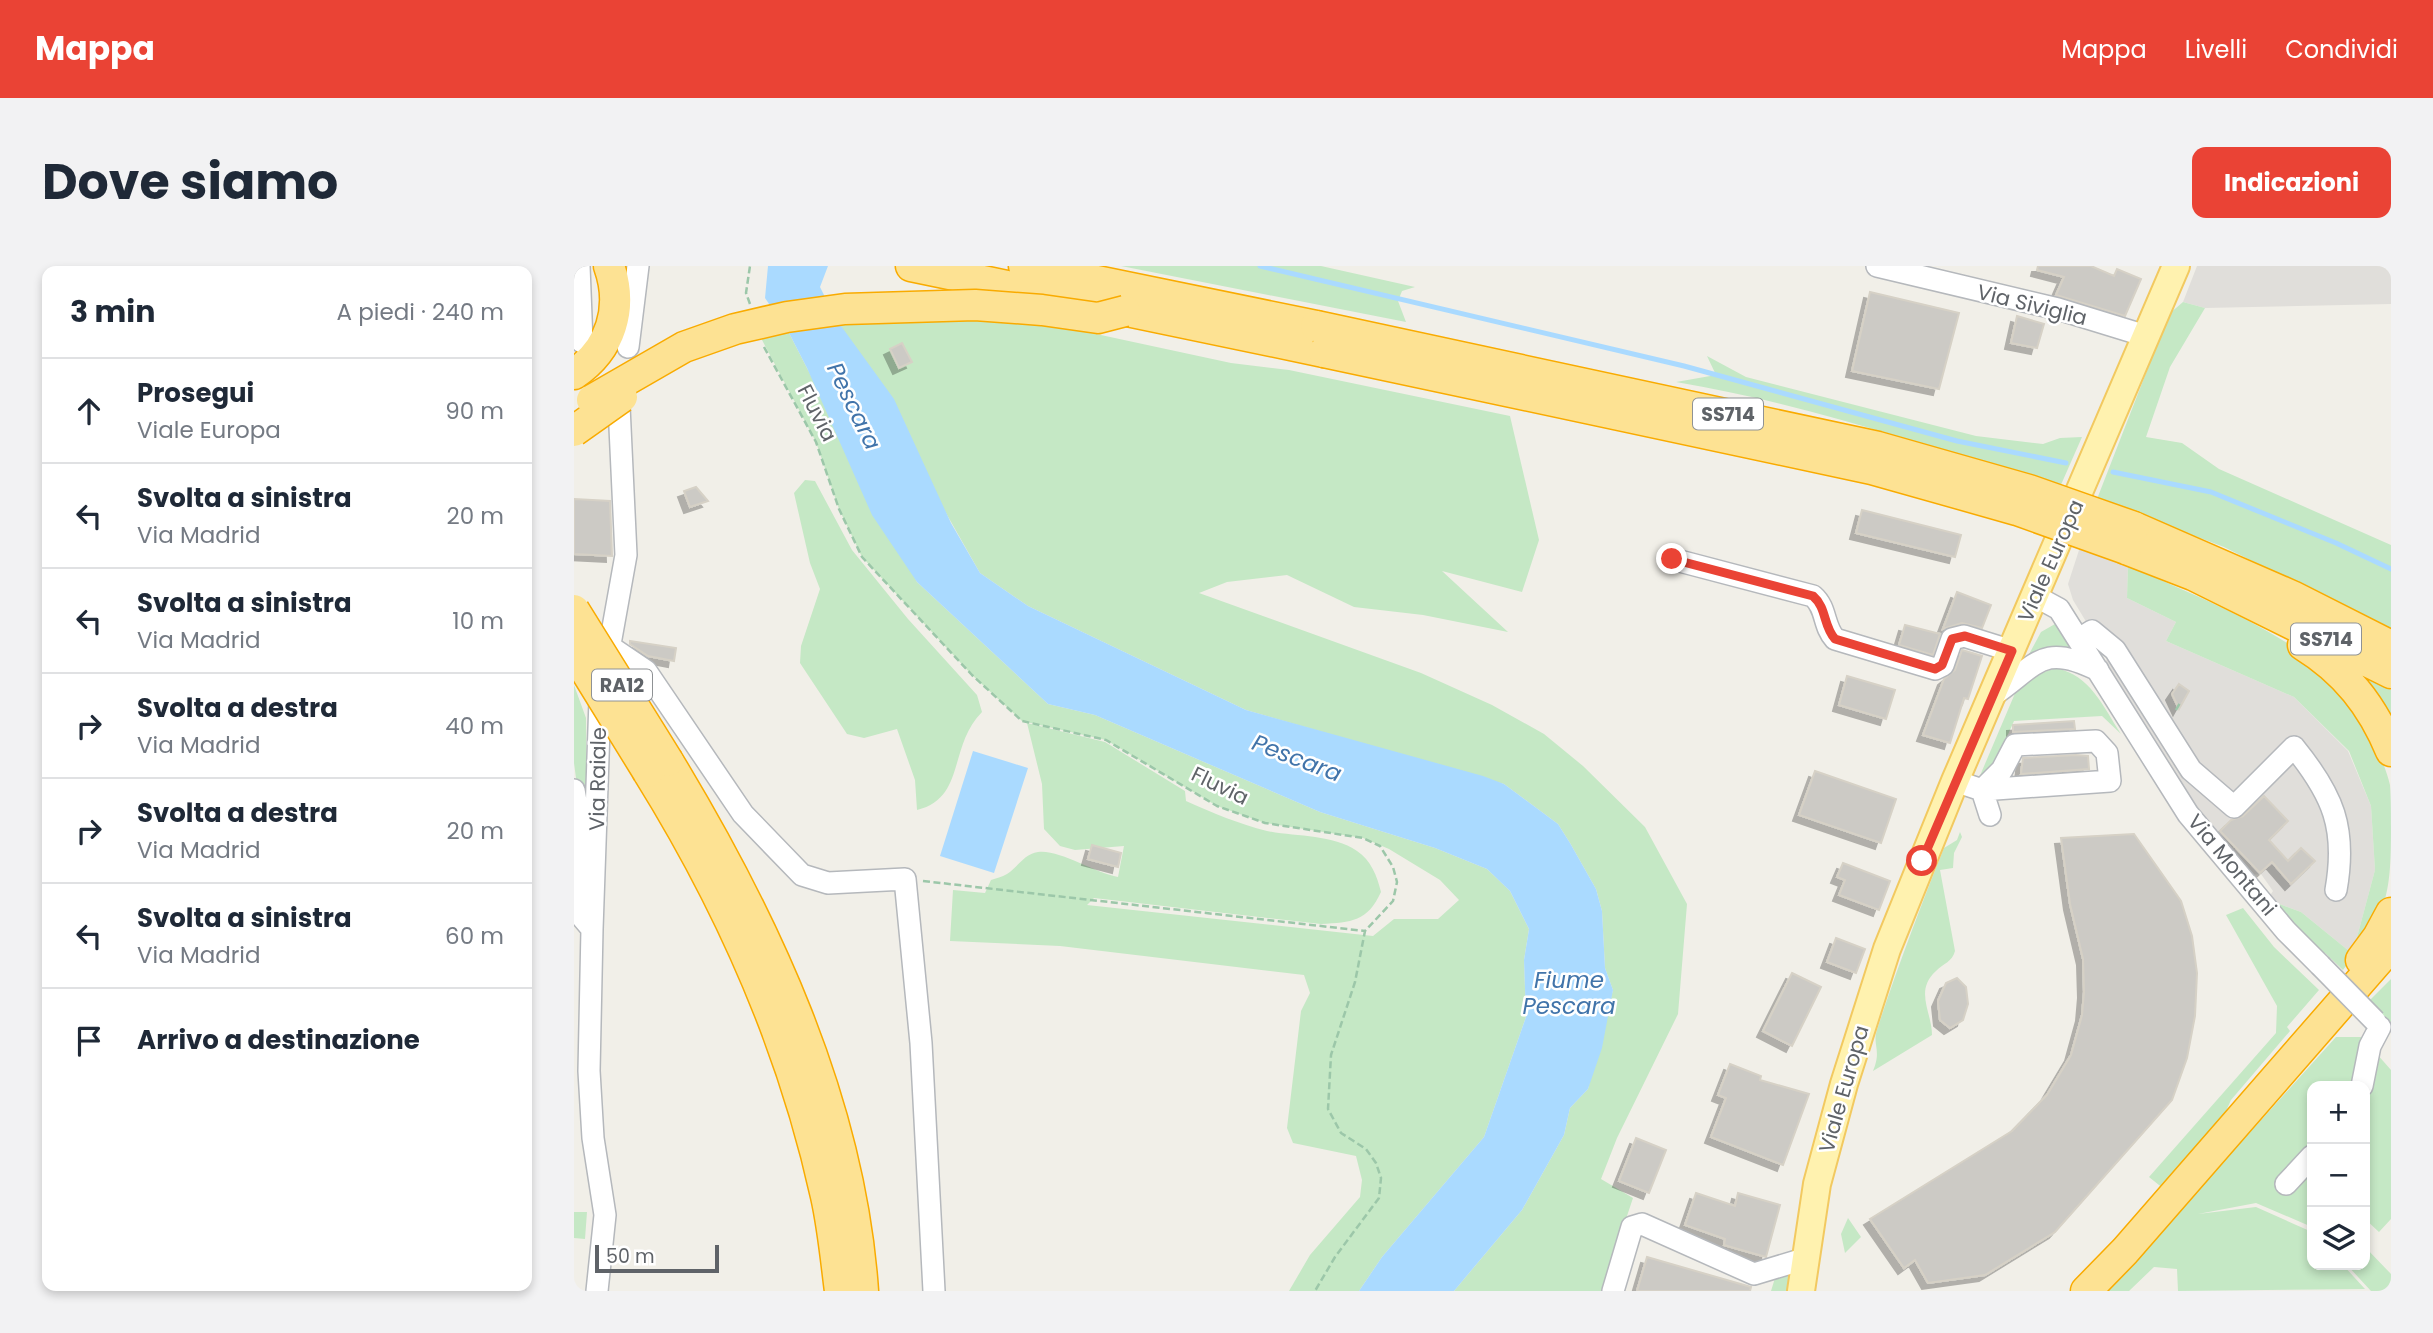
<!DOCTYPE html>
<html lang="it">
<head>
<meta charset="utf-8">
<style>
  :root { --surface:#fff; --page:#f2f2f3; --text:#1f2937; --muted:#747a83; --line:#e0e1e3; --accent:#ea4335 }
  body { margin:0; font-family:Poppins,sans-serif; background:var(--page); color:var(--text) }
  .controls { position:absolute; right:21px; bottom:21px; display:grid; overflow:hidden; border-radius:14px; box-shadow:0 4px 10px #0003 }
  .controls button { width:63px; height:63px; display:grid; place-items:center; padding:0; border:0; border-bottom:2px solid var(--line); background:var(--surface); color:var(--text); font:35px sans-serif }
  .scale { position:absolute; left:21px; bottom:18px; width:124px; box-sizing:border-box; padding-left:7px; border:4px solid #5f6368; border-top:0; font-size:19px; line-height:24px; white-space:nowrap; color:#5f6368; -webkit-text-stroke:5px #fff; paint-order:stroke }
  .stop { position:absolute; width:21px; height:21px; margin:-16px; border:5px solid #ea4335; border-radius:50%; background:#fff }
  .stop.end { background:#ea4335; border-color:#fff; box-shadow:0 2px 7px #0008 }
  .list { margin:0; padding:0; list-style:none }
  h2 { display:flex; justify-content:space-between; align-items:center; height:91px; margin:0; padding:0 28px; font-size:30px }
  h2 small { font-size:23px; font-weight:400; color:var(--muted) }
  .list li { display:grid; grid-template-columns:46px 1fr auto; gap:21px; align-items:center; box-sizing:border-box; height:105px; padding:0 28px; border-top:2px solid var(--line) }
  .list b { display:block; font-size:26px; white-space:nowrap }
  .list p { margin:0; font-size:23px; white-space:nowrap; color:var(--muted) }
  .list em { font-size:23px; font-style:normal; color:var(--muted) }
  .icon { flex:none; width:38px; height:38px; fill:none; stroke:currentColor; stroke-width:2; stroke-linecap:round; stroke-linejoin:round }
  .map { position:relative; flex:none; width:1817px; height:1025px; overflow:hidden; border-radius:14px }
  header { display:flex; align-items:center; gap:42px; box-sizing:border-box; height:98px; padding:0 35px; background:var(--accent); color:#fff }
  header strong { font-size:33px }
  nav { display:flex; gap:38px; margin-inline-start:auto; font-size:24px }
  .intro { display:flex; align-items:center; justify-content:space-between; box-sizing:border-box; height:168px; padding:0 42px }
  h1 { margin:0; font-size:49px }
  .button { padding:18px 32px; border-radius:14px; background:var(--accent); color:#fff; font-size:24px; font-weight:700 }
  main { display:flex; gap:42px; padding:0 42px }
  aside { flex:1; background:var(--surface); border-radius:14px; box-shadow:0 4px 10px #0003 }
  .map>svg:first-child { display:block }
</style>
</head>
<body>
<header>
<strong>Mappa</strong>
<nav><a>Mappa</a><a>Livelli</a><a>Condividi</a></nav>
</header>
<div class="intro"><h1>Dove siamo</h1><a class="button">Indicazioni</a></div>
<main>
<aside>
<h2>3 min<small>A piedi · 240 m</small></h2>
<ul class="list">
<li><svg class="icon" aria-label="ahead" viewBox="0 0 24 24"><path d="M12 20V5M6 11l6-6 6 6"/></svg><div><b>Prosegui</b><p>Viale Europa</p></div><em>90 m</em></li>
<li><svg class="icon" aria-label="left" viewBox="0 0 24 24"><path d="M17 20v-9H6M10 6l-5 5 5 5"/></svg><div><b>Svolta a sinistra</b><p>Via Madrid</p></div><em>20 m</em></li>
<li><svg class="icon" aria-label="left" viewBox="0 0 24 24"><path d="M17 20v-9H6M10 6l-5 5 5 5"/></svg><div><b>Svolta a sinistra</b><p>Via Madrid</p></div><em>10 m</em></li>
<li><svg class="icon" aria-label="right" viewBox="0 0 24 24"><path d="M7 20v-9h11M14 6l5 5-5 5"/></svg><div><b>Svolta a destra</b><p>Via Madrid</p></div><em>40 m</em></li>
<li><svg class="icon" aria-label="right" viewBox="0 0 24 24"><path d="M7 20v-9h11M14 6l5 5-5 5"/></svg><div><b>Svolta a destra</b><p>Via Madrid</p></div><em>20 m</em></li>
<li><svg class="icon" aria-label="left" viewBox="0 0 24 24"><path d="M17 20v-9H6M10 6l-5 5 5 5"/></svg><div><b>Svolta a sinistra</b><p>Via Madrid</p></div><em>60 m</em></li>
<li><svg class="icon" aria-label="arrive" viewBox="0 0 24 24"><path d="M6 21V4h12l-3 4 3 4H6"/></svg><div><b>Arrivo a destinazione</b></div></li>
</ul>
</aside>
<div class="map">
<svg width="1817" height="1025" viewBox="0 0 1817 1025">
  <defs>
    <filter id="shadow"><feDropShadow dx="-6" dy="6" stdDeviation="0" flood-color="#0004"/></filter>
  </defs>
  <rect width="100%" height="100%" fill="#f1efe8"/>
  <path fill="#e0deda" d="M1623,0H1817V38L1631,42L1609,36Z
    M1506,281L1554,299L1553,332L1602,356L1592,375L1720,431L1774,485L1797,540L1801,604L1782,675L1775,685L1727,646L1700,636L1695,631L1699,625L1687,608L1677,609L1609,526L1529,398L1534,392L1499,334L1494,318Z"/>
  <path fill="#c5e8c5" d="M547,0H747L841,21L828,25L824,35L832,56Z
    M1609,36L1631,42L1596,101L1572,171L1608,177L1645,203L1817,279V364L1650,281L1523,233L1595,48Z
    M425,47L657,97L715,104L936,150L965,274L948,326L868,305L934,366L849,349L780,341L713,309L653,316L625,327L847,407L918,439L970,468L1009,500L1071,561L1113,638L1104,748L1043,872L1027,913L1059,932L1028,1025H880L948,944L990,869L996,842L1014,823L1039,724L1031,702L1028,645L1022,623L996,577L984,558L930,518L672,444L454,340L406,307L262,53Z
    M215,67L343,316L474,438L521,449L746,546L861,582L913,603L936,625L955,663L950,694L952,751L910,871L808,991L785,1025H715L736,989L786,931L788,914L782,890L719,877L713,862L727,745L736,727L730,709L486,680L376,675L379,624L411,627L417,614C422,612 428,611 433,608C444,601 450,588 464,586C485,583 521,607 544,611L550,580L501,584L486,580L470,563L468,518L453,457L531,476L611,525L612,535C639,547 665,558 693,565C722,571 758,568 783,585C797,594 803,610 807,626C793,656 778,656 747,658L520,632L513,639L799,670L820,653H864L885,634L866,614L815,583L789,572L691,557L643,540L532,474L448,455L398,409L288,291L265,243L242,176L187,72Z
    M1133,90L1172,111L1402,170L1469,178L1486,172L1508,171L1486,221C1359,182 1234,138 1102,116L1142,109Z
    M231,214L241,215L278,284L334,353L403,429L408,446C374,480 392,532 343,544L341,514L323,463L290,472L273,468L226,397L227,380L246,323L236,297L220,227Z
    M1554,299C1620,330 1705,361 1759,412C1781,433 1809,489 1816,519C1817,532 1817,549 1817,562C1817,631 1813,649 1769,704L1751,687L1748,690L1700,636L1727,646L1775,685L1782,675L1801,604L1797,540L1775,485L1720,431L1592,375L1602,356L1553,332Z
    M1481,358L1507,389L1453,392L1467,366Z
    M1774,398L1817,424V465Z
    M1482,402C1517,410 1528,439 1547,468L1528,450L1440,455L1418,504L1405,512L1442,425L1464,408Z
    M0,419L12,452L13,542H6L0,497Z
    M1386,566L1388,571L1380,587L1379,602L1366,604L1381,685C1378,696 1370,697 1362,705C1340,725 1358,746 1358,769L1299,805C1308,784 1298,779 1303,764C1323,702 1346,642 1370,582L1383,574Z
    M1669,642L1700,681L1745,724L1713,761L1716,765L1657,834L1646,858L1590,923L1575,911L1702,767L1703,740L1652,649Z
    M1817,713V761L1796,734Z
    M1762,771H1788L1817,804V953L1805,966L1791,953V820H1738V961L1682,937L1624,948L1682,941L1738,966V999H1769L1791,1023L1604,1025L1603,1003L1580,1001L1555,1025H1533Z
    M0,946H13L11,973L0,972Z
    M1274,952L1287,971L1271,987L1267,968Z
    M1791,981L1817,1008V1025H1797L1773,999H1791Z
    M1219,1006L1220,1025H1197L1201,1012Z"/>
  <path fill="#aadaff" d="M194,0H254L246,21L262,53L320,133L377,257L406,307L454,340L672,444L909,510L930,518L984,558L996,577L1022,623L1028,645L1031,702L1039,724L1028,782L1014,823L996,842L990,869L948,944L880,1025H785L808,991L910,871L952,751L950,694L955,663L936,625L913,603L861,582L746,546L521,449L474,438L343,316L298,249L233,102L215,67L191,32Z
    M399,485L454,502L420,607L366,590Z"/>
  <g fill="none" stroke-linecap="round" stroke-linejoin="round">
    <path stroke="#aadaff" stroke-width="5" d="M686,0L1110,100L1383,175L1492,197
      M1539,206L1637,226L1762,277L1817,303"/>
  </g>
  <path fill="#cccac5" stroke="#d6d1c6" stroke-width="2" filter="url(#shadow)" d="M1464,0H1517L1540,10L1543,3L1567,13L1551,50L1482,29L1490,11L1463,4Z
    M1296,26L1385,47L1365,123L1278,105Z
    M1443,50L1470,58L1463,82L1437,77Z
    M328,77L338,96L325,102L316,83Z
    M122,221L134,235L116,241L110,225Z
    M0,233L36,235L38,290L0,288Z
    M1288,244L1387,269L1381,291L1282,267Z
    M1383,326L1417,339L1408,362L1388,357L1369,363Z
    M1331,359L1366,368L1359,389L1325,379Z
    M56,375L102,382L100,395L74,390L56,378Z
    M1388,384L1408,390L1394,433L1390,432L1376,477L1349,469L1370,413L1381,404Z
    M1273,410L1321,424L1312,453L1265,439Z
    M1605,418L1615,425L1605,443L1598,428Z
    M1500,455L1501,463L1439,466V459Z
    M1502,489L1514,490L1515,503L1447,508L1449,492Z
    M1241,505L1322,533L1307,577L1225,549Z
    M1690,530L1714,555L1695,574L1714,595L1727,582L1741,595L1717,618L1698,596L1686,607L1646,565L1657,554L1669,550Z
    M1560,568L1607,635L1618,670L1623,707L1621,750L1613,792L1598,834L1481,966L1411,1009L1354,1017L1341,994L1330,1002L1296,953L1438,865L1473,829L1497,789L1508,749L1510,726L1509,693L1496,638L1487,572Z
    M518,579L547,587L544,601L514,593Z
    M1269,597L1316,615L1305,644L1265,629L1271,614L1263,611Z
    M1262,672L1291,683L1282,707L1253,696Z
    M1218,707L1247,721L1218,780L1189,765Z
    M1383,712L1392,721L1394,738L1389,754L1376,762L1366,754L1364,735L1372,717Z
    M1156,798L1187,810L1186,814L1235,828L1209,899L1137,871L1152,832L1144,829Z
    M1062,872L1092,884L1075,927L1045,915Z
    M1122,927L1161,940L1164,927L1206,939L1192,991L1150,979L1151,973L1111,959Z
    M1073,991L1177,1021L1176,1025H1063Z"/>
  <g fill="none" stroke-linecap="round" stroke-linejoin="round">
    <defs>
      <path id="minor" d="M5,0L8,76
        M1303,0L1484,43L1572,70
        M54,81L64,0
        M1098,293L1239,330C1253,342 1249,360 1261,373L1361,403L1369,399L1378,373L1390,370L1438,385
        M1461,330L1485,343L1614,548L1712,665L1746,699
        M1505,373L1518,365L1541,384L1617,504L1660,541L1720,481C1759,529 1773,562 1762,624
        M35,380L72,405L169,548L228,609L254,617L331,613L347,777L360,1025
        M1418,430C1462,401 1466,375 1524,404
        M1381,515L1408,524L1536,515L1533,487L1522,475L1441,479L1428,504L1408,524L1416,549
        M0,524L3,541L1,643L18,663
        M1788,820L1796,780L1806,761
        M1712,918L1738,890
        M23,1025L31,949L19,872L15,805L18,663L26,434L52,289L45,140
        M1039,1025L1058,961L1068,958L1180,1008L1233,992"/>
      <path id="major" d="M1227,1025L1243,918L1270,818L1313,683L1381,515L1602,0"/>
      <path id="highway" d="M337,0L750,86
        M450,0L742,60
        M0,108C37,83 50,42 35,0
        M1560,261L1718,330L1817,380
        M1552,283L1619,309L1817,407
        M1729,379C1771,405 1798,439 1817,485
        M94,495C191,655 276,836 289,1025
        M74,506C155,636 219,780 252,930C259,961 262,994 266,1025
        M1787,694L1804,671L1817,647
        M1512,1025L1551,985L1817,680"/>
    </defs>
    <use href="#minor" stroke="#b5b8bc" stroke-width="24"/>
    <use href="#major" stroke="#f2c960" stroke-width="30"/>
    <use href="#highway" stroke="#f9ab00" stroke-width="33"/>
    <path stroke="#9cc7a9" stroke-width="2.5" stroke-dasharray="7 3.5" stroke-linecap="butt" d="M176,38L172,27L176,0
      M190,81L242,176L265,243L288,291L398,409L448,455L532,474L643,540L691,557L789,572L806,580L819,601L823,616L819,635L791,665L781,716L757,789L754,843L767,867L792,883L802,897L807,912L805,932L761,991L741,1025
      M1602,444L1607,435
      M349,615L791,665"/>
    <use href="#minor" stroke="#fff" stroke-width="21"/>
    <use href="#major" stroke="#fff2af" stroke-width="26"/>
    <use href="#highway" stroke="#fde293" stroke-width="30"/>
    <defs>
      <path id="minor-bridge" d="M1746,699L1801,755"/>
      <path id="highway-bridge" d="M742,60L1304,181L1455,224L1560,261
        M750,86L1298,203L1443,244L1552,283
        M18,134L110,81L161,63L213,51L271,43L401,39L468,44L524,52L551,45
        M0,165L48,131
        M0,344L94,495
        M0,386L74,506"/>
    </defs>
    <use href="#minor-bridge" stroke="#b5b8bc" stroke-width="24" stroke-linecap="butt"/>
    <use href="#highway-bridge" stroke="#f9ab00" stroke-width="33" stroke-linecap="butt"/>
    <use href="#minor-bridge" stroke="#fff" stroke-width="21"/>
    <use href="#highway-bridge" stroke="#fde293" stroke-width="30"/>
  </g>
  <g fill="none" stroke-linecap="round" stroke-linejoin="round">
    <path stroke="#ea4335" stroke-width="9" d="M1098,293L1239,330C1253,342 1249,360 1261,373L1361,403L1368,399L1378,373L1391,370L1438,385L1348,595"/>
  </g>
  <g text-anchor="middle" stroke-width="5" stroke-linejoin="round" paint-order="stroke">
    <g fill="#fff" stroke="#8f9295" stroke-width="2">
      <rect x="1119" y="132.5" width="70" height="31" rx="5"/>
      <rect x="1717" y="357.5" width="70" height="31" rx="5"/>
      <rect x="18" y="403.5" width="60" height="31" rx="5"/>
    </g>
    <g font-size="19" font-weight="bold" fill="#5f6368">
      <text x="1154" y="155">SS714</text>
      <text x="1752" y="380">SS714</text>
      <text x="48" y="426">RA12</text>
    </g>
    <g font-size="21" fill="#5f6368" stroke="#fff">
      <text transform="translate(1458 39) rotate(14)" y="7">Via Siviglia</text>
      <text transform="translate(243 147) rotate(63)" y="7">Fluvia</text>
      <text transform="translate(1477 295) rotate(-66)" y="7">Viale Europa</text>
      <text transform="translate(24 513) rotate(-89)" y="7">Via Raiale</text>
      <text transform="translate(646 520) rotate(26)" y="7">Fluvia</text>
      <text transform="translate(1658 599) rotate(50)" y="7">Via Montani</text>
      <text transform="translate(1270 823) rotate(-74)" y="7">Viale Europa</text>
    </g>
    <g font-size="23" font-style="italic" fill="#4174aa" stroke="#fff">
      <text transform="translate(280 140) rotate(64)" y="8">Pescara</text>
      <text transform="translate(723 492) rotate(21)" y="8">Pescara</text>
      <text x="995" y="722">Fiume<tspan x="995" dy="26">Pescara</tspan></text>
    </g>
  </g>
</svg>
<div class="controls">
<button>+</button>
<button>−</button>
<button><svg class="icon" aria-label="layers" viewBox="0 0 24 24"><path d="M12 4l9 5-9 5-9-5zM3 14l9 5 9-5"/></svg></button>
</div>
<div class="scale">50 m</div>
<div class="stop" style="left:1348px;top:595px"></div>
<div class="stop end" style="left:1098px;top:293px"></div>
</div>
</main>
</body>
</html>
